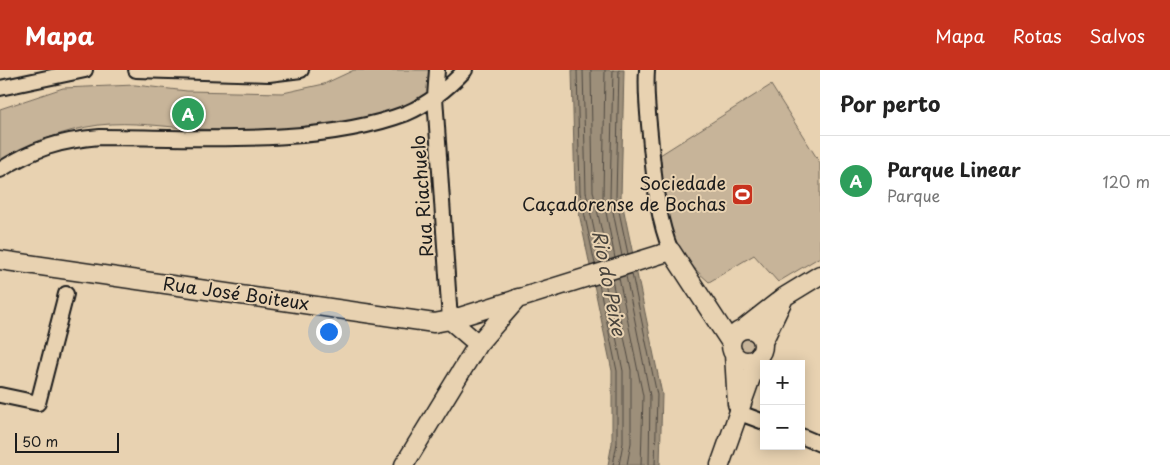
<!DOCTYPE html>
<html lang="pt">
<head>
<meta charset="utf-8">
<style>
  :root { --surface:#fff; --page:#f2f2f2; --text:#222; --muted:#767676; --line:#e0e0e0; --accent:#c8321e }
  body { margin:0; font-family:"Playpen Sans",sans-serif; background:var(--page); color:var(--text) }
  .controls { position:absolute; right:15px; bottom:15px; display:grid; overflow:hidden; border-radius:0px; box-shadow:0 2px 12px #0003 }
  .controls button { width:45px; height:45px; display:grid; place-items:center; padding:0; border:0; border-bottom:1px solid var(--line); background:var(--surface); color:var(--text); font:25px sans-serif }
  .scale { position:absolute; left:15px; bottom:12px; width:104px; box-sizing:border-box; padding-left:5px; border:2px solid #1c1c1c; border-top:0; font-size:14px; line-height:18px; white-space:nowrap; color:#1c1c1c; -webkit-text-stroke:4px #e8d2b1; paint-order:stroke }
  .you { position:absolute; left:328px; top:261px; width:18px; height:18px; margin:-12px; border:4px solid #fff; border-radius:50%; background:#1a73e8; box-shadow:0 0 0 8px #1a73e833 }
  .badge { display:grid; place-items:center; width:32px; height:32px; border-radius:50%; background:var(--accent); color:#fff; font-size:16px; font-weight:700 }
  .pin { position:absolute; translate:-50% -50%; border:2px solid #fff; box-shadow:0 1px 5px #0006 }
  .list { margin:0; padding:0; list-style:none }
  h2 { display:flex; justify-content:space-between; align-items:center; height:65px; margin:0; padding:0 20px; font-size:21px }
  h2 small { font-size:16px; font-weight:400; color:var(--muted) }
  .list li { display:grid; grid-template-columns:32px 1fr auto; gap:15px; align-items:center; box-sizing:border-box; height:90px; padding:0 20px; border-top:1px solid var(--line) }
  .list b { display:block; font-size:19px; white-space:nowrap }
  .list p { margin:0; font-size:16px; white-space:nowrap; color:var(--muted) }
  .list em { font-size:16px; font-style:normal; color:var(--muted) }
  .map { position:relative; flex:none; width:820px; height:395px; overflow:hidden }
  header { display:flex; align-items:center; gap:30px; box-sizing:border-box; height:70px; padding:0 25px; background:var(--accent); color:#fff }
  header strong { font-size:24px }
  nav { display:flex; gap:28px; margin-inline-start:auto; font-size:18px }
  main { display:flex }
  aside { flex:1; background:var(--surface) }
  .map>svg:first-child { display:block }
</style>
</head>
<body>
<header>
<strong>Mapa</strong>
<nav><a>Mapa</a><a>Rotas</a><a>Salvos</a></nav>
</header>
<main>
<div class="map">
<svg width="820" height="395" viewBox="0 0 820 395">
  <rect width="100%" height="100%" fill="#e8d2b1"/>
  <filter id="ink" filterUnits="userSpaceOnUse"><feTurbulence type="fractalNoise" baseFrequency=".02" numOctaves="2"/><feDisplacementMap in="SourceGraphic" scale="10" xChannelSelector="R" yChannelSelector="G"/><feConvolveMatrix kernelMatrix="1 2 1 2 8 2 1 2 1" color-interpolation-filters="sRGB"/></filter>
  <g filter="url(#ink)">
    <path fill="#c7b499" stroke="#72685a" d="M354,0H434L435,9L427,26C357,61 274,63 198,59C166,57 131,51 99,55C63,60 32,73 0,90V39L63,18L135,15L187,21L283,23L324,14Z
      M771,15L820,93V187L778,212L754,185L709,212C662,172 667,142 660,85Z
      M737 275a9 9 0 1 1 18 0a9 9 0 1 1-18 0Z"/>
    <path fill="#9d8f7a" stroke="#696154" d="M572,0H624L621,127L662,324L660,395H608L612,373V301L575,124Z"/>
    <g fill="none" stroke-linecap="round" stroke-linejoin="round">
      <path stroke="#504a42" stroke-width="1" d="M577,0L580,123L595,194
        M583,0L586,122L601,192
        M591,0L593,121L608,190
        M605,0L603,127L615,188
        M613,0L610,127L622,186
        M619,0L616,127L628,184
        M632,204L657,325L655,395
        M626,206L650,326L649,395
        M619,208L643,326L641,395
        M612,210L631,300V373L627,395
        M605,212L623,301V373L619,395
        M599,214L617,301V373L613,395"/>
      <defs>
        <path id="minor" d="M136,0L269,4L301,0
          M437,0L435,27L450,250
          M647,0C645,26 649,51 651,76C655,113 657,147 671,181
          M0,18L85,0
          M0,100C33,79 61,70 100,67C195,67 317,77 407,43C428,34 449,17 465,0
          M0,325L38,333L66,224
          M737,342L764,352
          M801,366L820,374"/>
        <path id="major" d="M0,190L434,253L450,250L671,181L731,273
          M450,250L478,274
          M743,259L784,227L820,205
          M731 275a16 16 0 1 1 32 0a16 16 0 1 1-32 0Z
          M763,272L783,230
          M734,284L737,334
          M404,395L478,274L518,228
          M720,395L759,285"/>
      </defs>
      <use href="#minor" stroke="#1c1c1c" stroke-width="18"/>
      <use href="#major" stroke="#1c1c1c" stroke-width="21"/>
      <use href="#minor" stroke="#e8d2b1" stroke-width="14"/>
      <use href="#major" stroke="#e8d2b1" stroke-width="18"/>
    </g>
  </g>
  <defs>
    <symbol id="stadium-square" viewBox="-11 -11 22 22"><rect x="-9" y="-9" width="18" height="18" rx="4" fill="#c8321e" stroke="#e8d2b1"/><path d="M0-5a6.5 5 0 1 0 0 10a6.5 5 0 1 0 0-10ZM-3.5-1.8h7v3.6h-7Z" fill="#fff"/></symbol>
  </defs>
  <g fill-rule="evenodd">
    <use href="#stadium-square" x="730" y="112" width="25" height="25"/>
  </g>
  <g text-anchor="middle" stroke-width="4" stroke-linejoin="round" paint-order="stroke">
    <g font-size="18" fill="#1c1c1c" stroke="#e8d2b1" text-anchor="end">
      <text x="726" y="120">Sociedade<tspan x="726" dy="21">Caçadorense de Bochas</tspan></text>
    </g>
    <g font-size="18" fill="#1c1c1c" stroke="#e8d2b1">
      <text transform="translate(423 126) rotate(-94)" y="6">Rua Riachuelo</text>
      <text transform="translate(236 224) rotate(8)" y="6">Rua José Boiteux</text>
    </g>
    <g font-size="19" font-style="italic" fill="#49443d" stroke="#e8d2b1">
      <text transform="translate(609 213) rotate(79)" y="7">Rio do Peixe</text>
    </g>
  </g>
</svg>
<div class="controls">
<button>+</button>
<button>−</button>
</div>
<div class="scale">50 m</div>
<div class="you"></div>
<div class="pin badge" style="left:188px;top:44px;background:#2e9e5b">A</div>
</div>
<aside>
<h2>Por perto<small></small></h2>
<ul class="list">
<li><span class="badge" style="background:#2e9e5b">A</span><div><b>Parque Linear</b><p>Parque</p></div><em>120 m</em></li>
</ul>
</aside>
</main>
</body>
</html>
